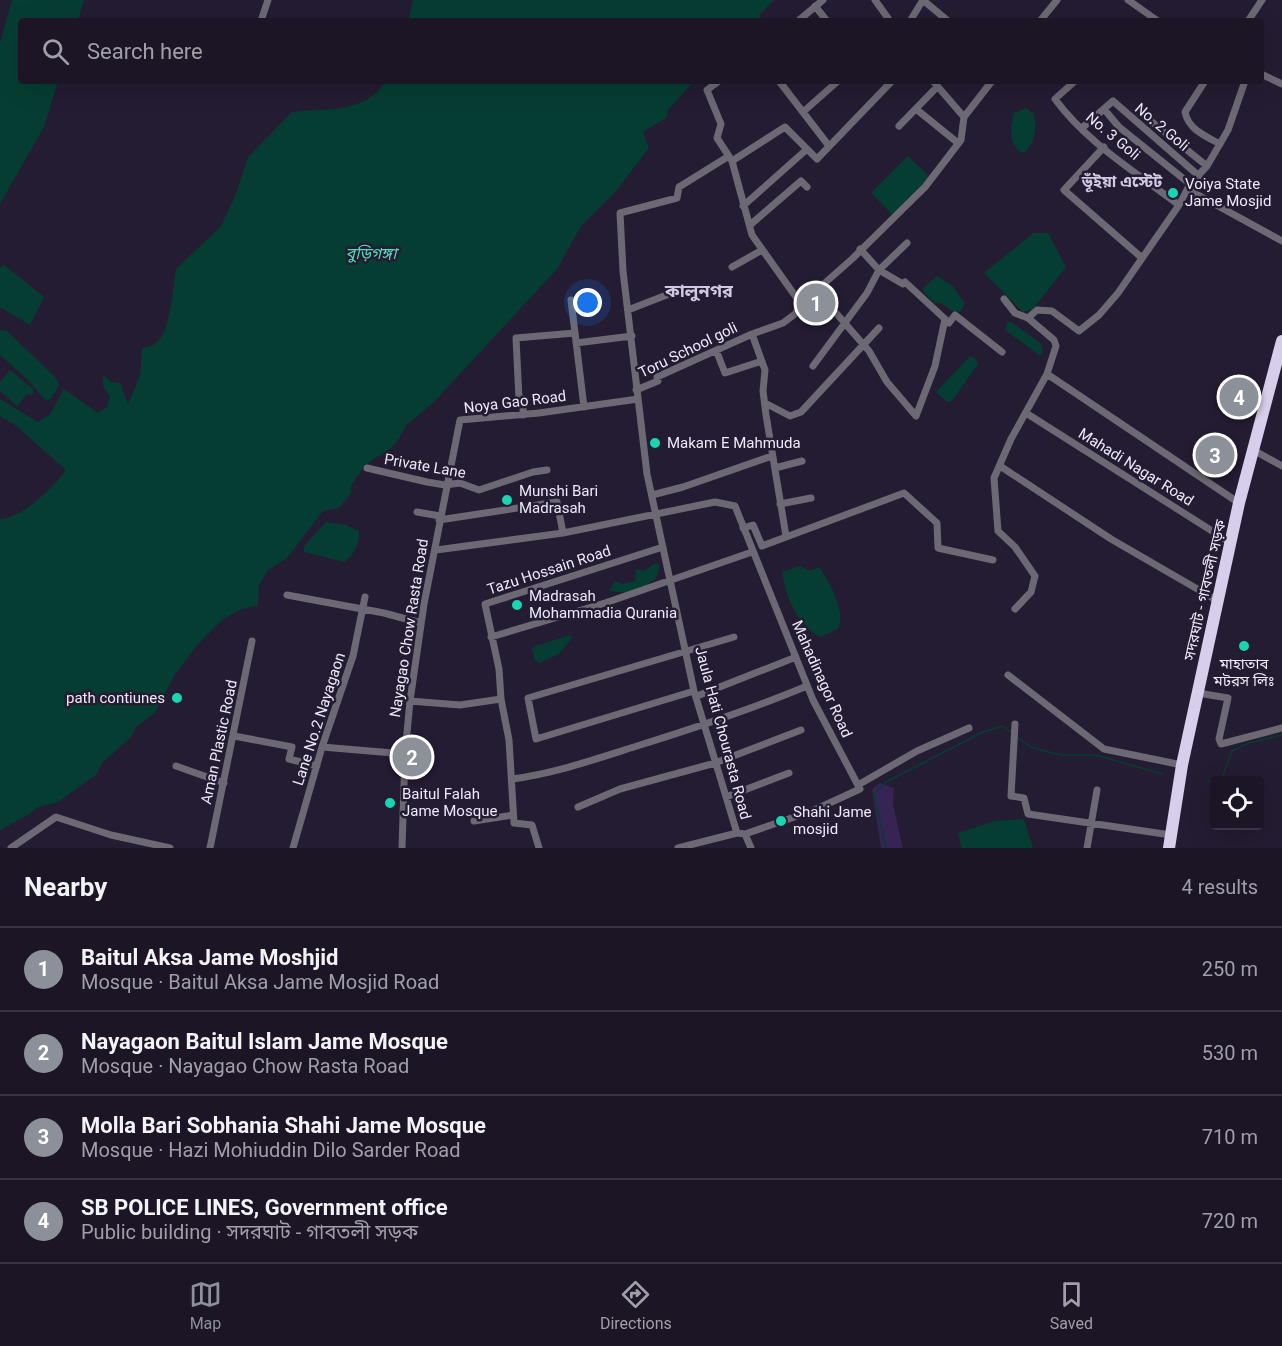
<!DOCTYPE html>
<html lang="en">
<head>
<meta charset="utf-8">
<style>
  :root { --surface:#1b1526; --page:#282232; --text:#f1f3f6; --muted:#a09fa7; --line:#393443; --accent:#8c9099 }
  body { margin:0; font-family:Roboto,"Noto Sans Bengali",sans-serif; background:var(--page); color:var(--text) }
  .controls { position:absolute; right:18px; bottom:18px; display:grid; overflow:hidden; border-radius:6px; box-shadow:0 6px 24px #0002 }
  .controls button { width:54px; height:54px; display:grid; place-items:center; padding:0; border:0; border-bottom:2px solid var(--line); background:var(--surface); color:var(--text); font:30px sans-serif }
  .you { position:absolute; left:588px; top:303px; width:21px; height:21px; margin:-15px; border:4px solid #fff; border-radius:50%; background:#1a73e8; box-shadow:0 0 0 9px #1a73e833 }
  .badge { display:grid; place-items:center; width:39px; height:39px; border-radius:50%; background:var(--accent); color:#fff; font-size:20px; font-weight:700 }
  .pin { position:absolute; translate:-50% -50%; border:3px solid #fff; box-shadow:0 2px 6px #0006 }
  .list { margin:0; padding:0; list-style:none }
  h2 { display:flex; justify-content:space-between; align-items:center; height:78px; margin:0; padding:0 24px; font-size:26px }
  h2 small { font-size:20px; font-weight:400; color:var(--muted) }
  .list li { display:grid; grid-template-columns:39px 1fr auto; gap:18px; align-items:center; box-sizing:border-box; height:84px; padding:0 24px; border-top:2px solid var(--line) }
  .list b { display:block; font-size:22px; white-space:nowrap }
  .list p { margin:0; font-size:20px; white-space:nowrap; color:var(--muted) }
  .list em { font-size:20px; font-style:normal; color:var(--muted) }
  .icon { flex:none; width:33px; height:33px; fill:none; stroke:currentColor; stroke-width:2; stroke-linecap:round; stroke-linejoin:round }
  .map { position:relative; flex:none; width:1282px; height:848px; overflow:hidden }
  .search { position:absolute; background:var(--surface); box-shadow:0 6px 24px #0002; left:18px; right:18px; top:18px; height:66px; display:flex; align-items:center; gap:15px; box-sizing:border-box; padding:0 21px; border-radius:6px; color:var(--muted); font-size:22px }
  .sheet { height:414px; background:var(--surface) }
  nav { display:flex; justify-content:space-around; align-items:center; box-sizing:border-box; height:84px; border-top:2px solid var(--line); background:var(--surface); font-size:16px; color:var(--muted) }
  nav a { display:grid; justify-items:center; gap:3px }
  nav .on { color:var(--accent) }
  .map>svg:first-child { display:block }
</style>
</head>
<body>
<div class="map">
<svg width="1282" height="848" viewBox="0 0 1282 848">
  <rect width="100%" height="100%" fill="#241c32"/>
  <path fill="#362455" d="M880,783L894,788L893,805L903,848H881L872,789Z"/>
  <path fill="#063d32" d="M12,0H84L78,21H21V81H58L44,127L0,204V43Z
    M413,0H774L759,15L763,21H408Z
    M386,81H694L668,110L667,117L643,132L649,148L616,191L581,226L557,269L435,401L407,425L394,446L365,465L351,486V493L339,508L323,511L287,558L268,570L259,585L258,605L239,610L222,620L197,645L174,676L155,713L137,726L130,738L102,763L96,775L58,802L38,807L28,815L0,830V519C21,519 54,487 66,470L15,425L0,416V399L38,422L50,414L64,389L98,413L107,407L110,397L103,386V375L112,382L120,383L128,404L140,376L142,349C144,347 147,347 151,346C172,339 172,287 176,269L221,226L236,194L248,157L292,112C327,108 365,114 386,81Z
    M1026,108L1033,113C1038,126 1035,145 1023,153C1008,147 1010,125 1014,113Z
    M908,156L930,177L893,215L871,193Z
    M1033,233H1048L1066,267L1033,309L1023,312L984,273Z
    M4,265L44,297L30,325L0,307V267Z
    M937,276L953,286L965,304L961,311L954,312L941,303H935L924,293L923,288Z
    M1008,322H1012L1041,344L1043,353L1039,355L1005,330Z
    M0,330L7,331L55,377L59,385L51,399L45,400L27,379L0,355Z
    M970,356L976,359L978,364L952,401L947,402L936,392Z
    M10,370L33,389V395L27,394L17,406L0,391V382Z
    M326,522L346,525L359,531C360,542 354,556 344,562L304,552V546Z
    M654,564H660L656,579C650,581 649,583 644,587C635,594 619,592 609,591L615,581L623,584L635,581L636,569L644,571Z
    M800,566L810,571L819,567C830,582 845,610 839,628L821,637C797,627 786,596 782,572Z
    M570,635L572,638L559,654L539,663L535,660L532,649L535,646Z
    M1024,819L1033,848H962L958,833L995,821Z"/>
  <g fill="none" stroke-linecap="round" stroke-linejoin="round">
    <path stroke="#063d32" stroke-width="1.5" d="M1017,737L1031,747L1060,755H1096L1162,774
      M1221,780L1232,751L1249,743L1282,735
      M1207,782H1214
      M886,848L874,794L886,782L983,732L1002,726L1011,732"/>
    <path stroke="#6c6974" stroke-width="7" d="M875,0L890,21
      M1128,0L1158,21
      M815,6L827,21
      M261,21L268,0
      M798,21L823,0
      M910,21L923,0L948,21
      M1040,21L1057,0
      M1248,21L1262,0
      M1261,74L1282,84
      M719,81L707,90L721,124L717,138L732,161L752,235L801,304
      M779,81L829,146
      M933,81L964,117
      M1075,81L1055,99C1086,142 1137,173 1179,205
      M1205,81L1185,112C1188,129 1205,136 1220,144
      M916,109L958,143
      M1104,109L1119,127L1190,184
      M803,112L838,81
      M1142,114L1207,166
      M899,126L937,87
      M1082,128L1113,101L1199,176
      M1104,147L1064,190L1142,258
      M729,156L679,187L677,198L620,213L623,271L647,474L694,691L737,833
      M732,161L785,127L817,159L892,81
      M1189,190L1282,241
      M743,206L806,150
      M750,225L801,181L807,187
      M732,267L762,250
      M816,290L869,351L887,382L916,416L935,366L945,319L905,282L903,284L879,270L860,249
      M1004,299L1015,313L1028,318L1054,340L1056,346L1047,374L1011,439L994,478L998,531L1015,547L1035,576L1031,592L1015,609
      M571,300L584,407
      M628,310L669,294
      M1028,318L1037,310L1052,311L1079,331L1099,315L1118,293L1179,205L1190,184L1207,166L1228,130L1245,81
      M945,319L949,323L955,315L1002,352
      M752,334L765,370L763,391L766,415L786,536
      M576,343L632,336
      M716,350L725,373L762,361
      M813,366L867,293L879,270L907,243
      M1047,374L1239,503
      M636,390L658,381L657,377L752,334L783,323L795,314L801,304L852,259L925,187L961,140L964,117L992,81
      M765,403L790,416L801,412L879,328
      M1026,413L1231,543
      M523,415V399H519L516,338L575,333
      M756,445L770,442
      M1255,451L1282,466
      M1000,466L1111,539L1218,601
      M367,468L427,482L445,485L460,483L479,490L533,472L547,470
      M775,468L802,461
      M652,495L683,487L772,456
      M780,504L811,498
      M417,512L440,516
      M439,520L557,502L563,533
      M743,528L753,525L762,546L904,493L937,523L938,548L993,560
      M436,550L563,533L715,502L735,506L813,700L860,789L812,811L745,834L737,833L678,848
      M287,595L384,613L421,623
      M491,637L605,603L752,552
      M1008,675L1104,749L1182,765
      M694,691L536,739L528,698L734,637
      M1198,693L1228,698L1219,739L1221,744L1282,728
      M697,696L796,657
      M501,699L509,740L514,823L532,825L539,848
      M410,701L460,705L501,699L499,669L485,604L663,547
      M1015,724L1011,796L1024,798L1028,814L1171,835
      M234,736L292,747L289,759L317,766
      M322,747L405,754
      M176,766L224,783
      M512,779C556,773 596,759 637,746C695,728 752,709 807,686
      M858,785L917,751L969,728
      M726,797L789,773
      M578,807L620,789L715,763L801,730
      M474,821L513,815
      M745,834L751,848
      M11,848L56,817L111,835L170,848
      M210,848L252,641
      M293,848L322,747L353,656L365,597
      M402,848L405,754L410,701L424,604L460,420L539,413L638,399
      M1087,848L1097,790"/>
    <path stroke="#d7ceeb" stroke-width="12" d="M1169,848L1182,765L1239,503L1282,341"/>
  </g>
  <g fill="#19d5b2" stroke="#241c32" stroke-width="2">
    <circle cx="1173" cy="193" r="6"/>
    <circle cx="655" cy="443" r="6"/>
    <circle cx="507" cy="500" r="6"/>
    <circle cx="517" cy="605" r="6"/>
    <circle cx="1244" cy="646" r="6"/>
    <circle cx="177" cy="698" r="6"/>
    <circle cx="390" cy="803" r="6"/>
    <circle cx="781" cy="821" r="6"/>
  </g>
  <g text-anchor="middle" stroke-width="5" stroke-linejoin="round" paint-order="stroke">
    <g font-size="15" fill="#ede9f8" stroke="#241c32">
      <text transform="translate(1162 127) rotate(40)" y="5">No. 2 Goli</text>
      <text transform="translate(1113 136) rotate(40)" y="5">No. 3 Goli</text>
      <text transform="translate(688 350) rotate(-26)" y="5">Toru School goli</text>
      <text transform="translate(515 402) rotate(-7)" y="5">Noya Gao Road</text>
      <text transform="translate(425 466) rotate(10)" y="5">Private Lane</text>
      <text transform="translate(1136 467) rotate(32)" y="5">Mahadi Nagar Road</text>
      <text transform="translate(549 570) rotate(-18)" y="5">Tazu Hossain Road</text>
      <text transform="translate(1205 590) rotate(-77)" y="5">সদরঘাট - গাবতলী সড়ক</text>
      <text transform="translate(409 628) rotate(-81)" y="5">Nayagao Chow Rasta Road</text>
      <text transform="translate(822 679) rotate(66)" y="5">Mahadinagor Road</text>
      <text transform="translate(319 719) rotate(-72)" y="5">Lane No.2 Nayagaon</text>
      <text transform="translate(723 733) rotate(75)" y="5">Jaula Hati Chourasta Road</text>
      <text transform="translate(219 742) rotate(-78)" y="5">Aman Plastic Road</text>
    </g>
    <g font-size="15" fill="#ede9f8" stroke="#241c32" text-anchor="start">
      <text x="1185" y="189">Voiya State<tspan x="1185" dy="17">Jame Mosjid</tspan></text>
      <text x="667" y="448">Makam E Mahmuda</text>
      <text x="519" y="496">Munshi Bari<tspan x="519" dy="17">Madrasah</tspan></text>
      <text x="529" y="601">Madrasah<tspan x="529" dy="17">Mohammadia Qurania</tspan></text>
      <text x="1244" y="669" text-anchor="middle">মাহাতাব<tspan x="1244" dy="17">মটরস লিঃ</tspan></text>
      <text x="165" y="703" text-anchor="end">path contiunes</text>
      <text x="402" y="799">Baitul Falah<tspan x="402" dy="17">Jame Mosque</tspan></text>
      <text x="793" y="817">Shahi Jame<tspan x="793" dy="17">mosjid</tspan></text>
    </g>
    <g font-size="16" font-weight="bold" fill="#d0c8e4" stroke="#241c32">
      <text x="1122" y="187">ভূঁইয়া এস্টেট</text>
    </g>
    <g font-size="16" font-style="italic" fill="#55dbbc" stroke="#241c32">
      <text x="371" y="259">বুড়িগঙ্গা</text>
    </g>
    <g font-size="18" font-weight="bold" fill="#d0c8e4" stroke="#241c32">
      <text x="699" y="297">কালুনগর</text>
    </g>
  </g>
</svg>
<div class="controls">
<button><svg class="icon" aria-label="locate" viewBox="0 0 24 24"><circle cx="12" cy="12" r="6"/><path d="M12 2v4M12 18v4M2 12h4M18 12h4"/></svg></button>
</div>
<div class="you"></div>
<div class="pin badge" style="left:816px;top:303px">1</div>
<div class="pin badge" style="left:412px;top:757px">2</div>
<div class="pin badge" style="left:1215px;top:455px">3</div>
<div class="pin badge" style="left:1239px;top:397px">4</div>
<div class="search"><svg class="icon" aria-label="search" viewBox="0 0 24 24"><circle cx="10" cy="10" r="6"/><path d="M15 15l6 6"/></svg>Search here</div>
</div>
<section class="sheet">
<h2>Nearby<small>4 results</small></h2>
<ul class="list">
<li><span class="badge">1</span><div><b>Baitul Aksa Jame Moshjid</b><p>Mosque · Baitul Aksa Jame Mosjid Road</p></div><em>250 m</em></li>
<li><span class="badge">2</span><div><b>Nayagaon Baitul Islam Jame Mosque</b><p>Mosque · Nayagao Chow Rasta Road</p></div><em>530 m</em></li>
<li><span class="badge">3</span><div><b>Molla Bari Sobhania Shahi Jame Mosque</b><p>Mosque · Hazi Mohiuddin Dilo Sarder Road</p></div><em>710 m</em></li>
<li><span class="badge">4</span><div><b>SB POLICE LINES, Government office</b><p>Public building · সদরঘাট - গাবতলী সড়ক</p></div><em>720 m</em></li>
</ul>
</section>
<nav>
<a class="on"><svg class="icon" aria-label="map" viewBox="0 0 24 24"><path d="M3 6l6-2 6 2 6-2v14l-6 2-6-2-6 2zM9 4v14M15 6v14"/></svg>Map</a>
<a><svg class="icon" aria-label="directions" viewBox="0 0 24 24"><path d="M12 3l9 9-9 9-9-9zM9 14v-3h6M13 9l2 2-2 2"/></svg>Directions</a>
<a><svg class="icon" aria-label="saved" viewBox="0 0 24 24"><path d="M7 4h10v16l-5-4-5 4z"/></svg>Saved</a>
</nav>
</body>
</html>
